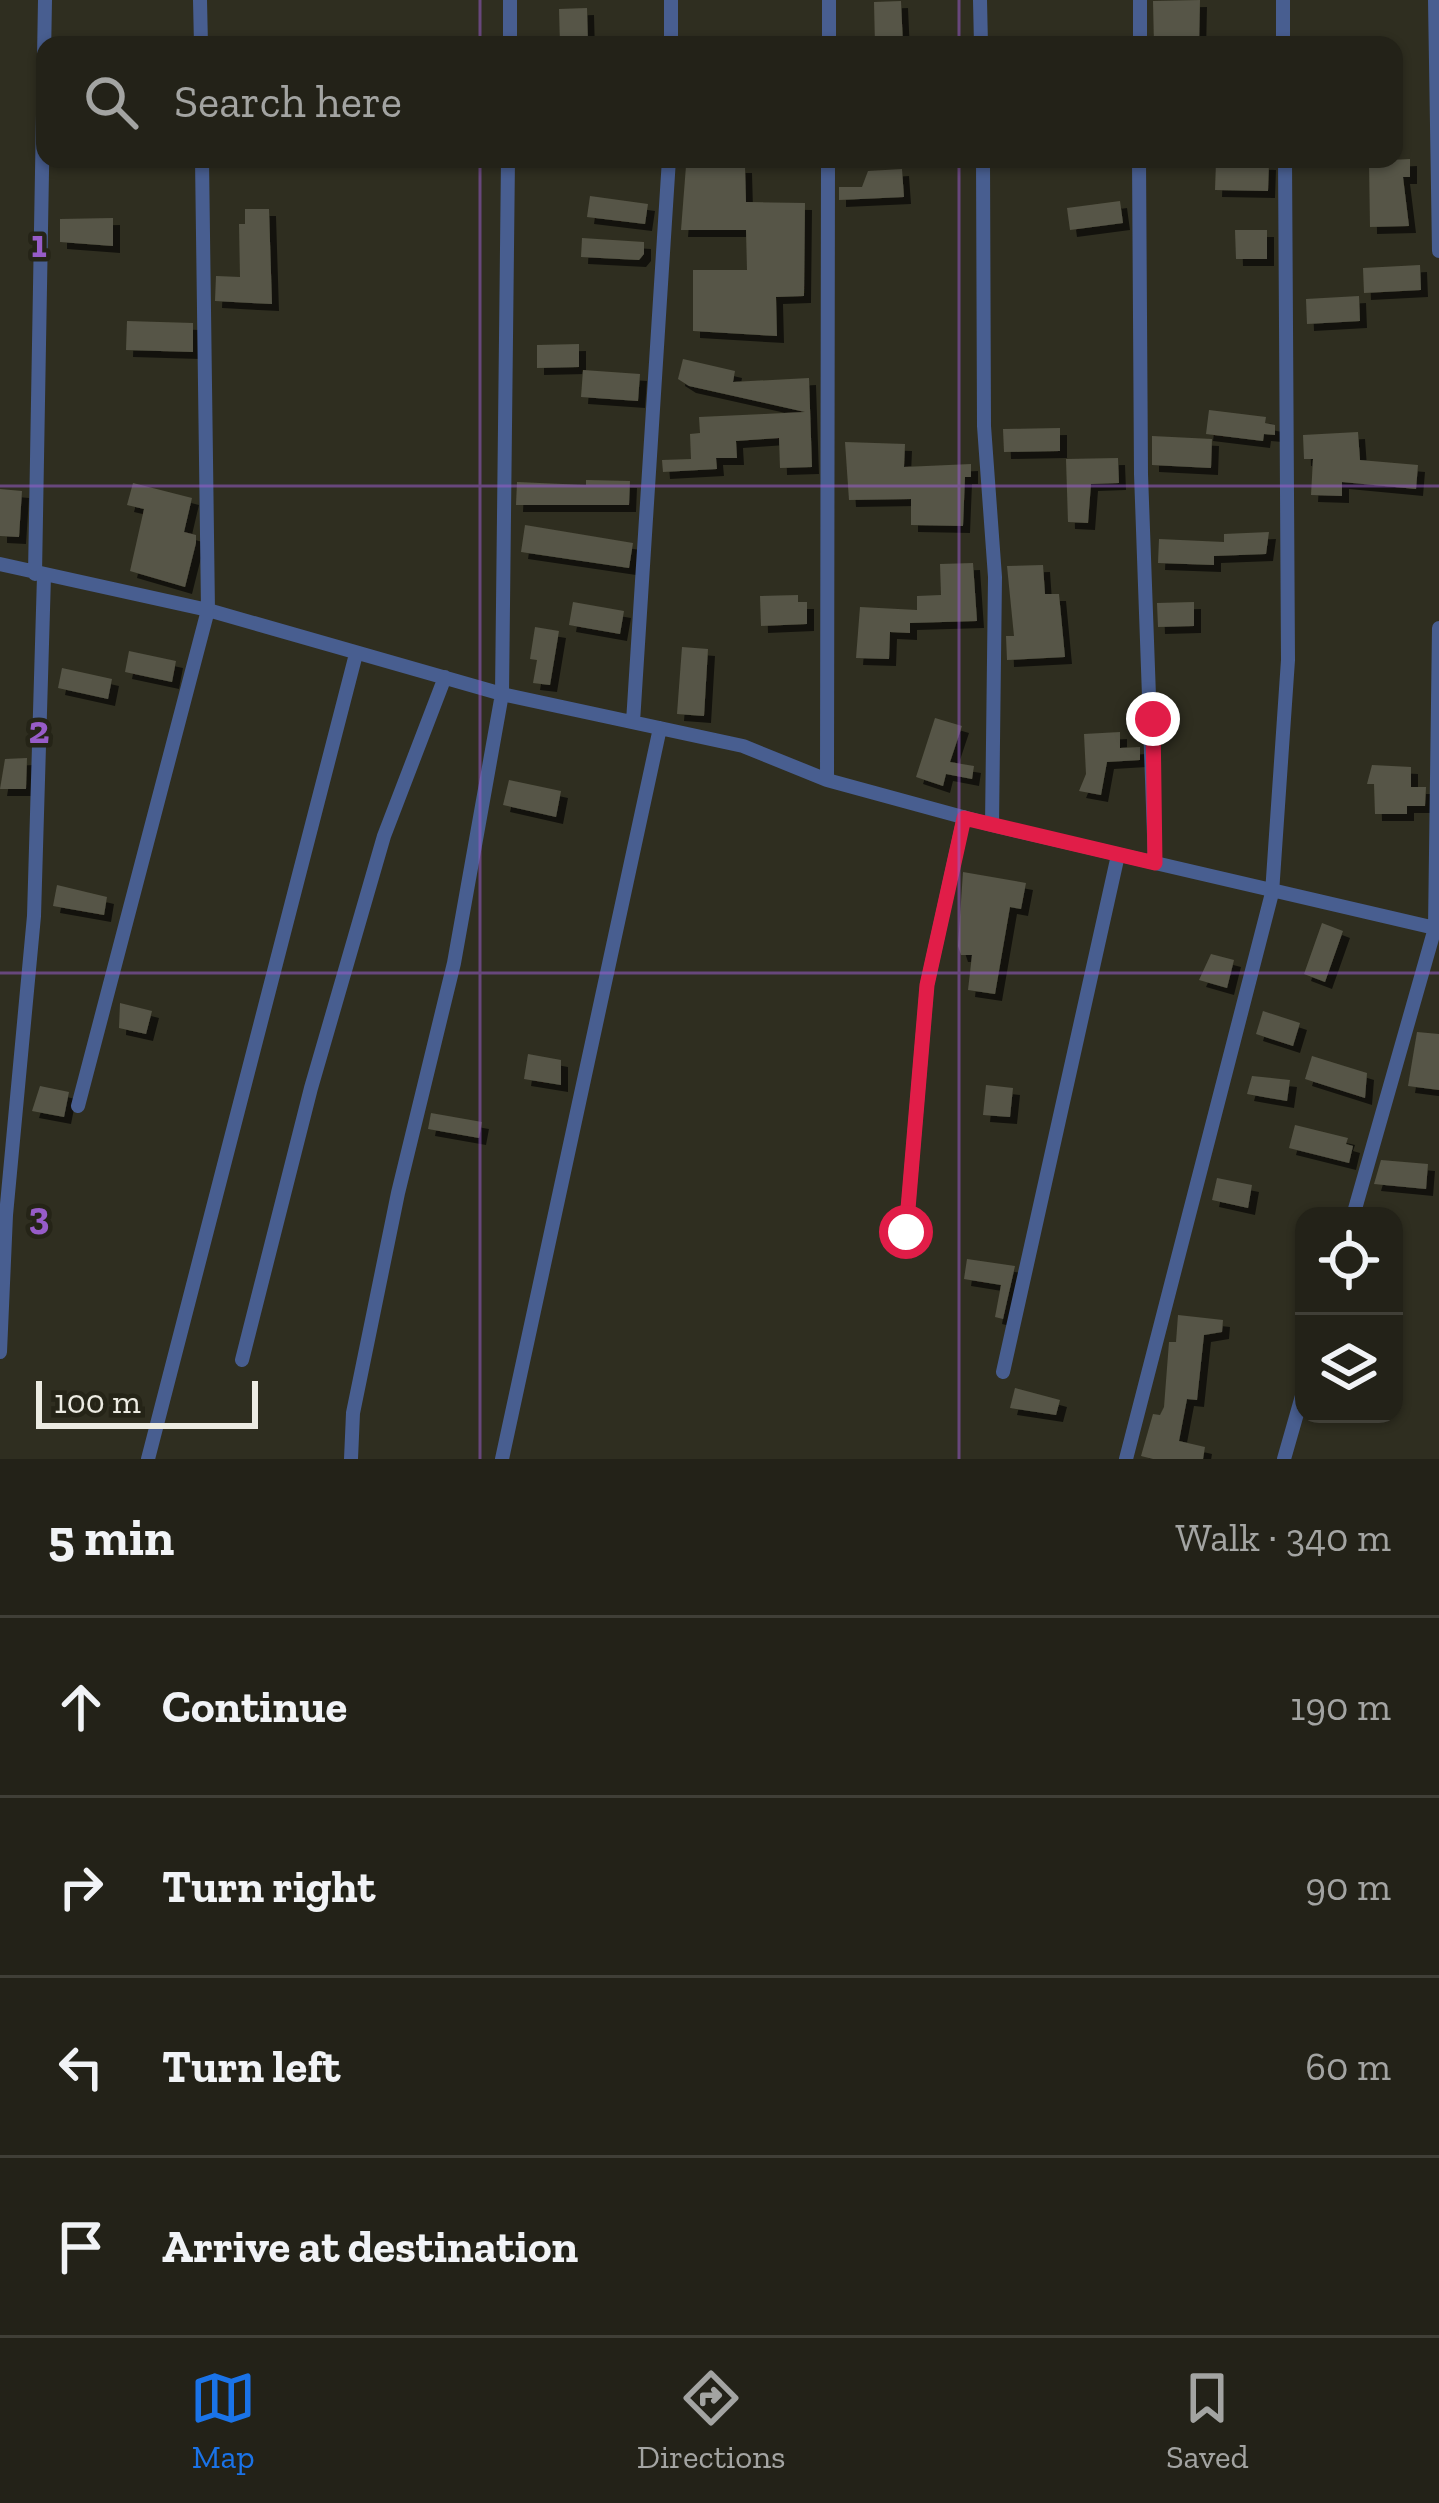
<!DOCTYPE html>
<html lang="en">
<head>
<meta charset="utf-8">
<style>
  :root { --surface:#232218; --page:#2f2f25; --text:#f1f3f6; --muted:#a3a4a2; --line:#403f37; --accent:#1a73e8 }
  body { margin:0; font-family:"Zilla Slab",serif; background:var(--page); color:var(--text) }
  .controls { position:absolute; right:36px; bottom:36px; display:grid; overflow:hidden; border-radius:24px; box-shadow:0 3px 9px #0004 }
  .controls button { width:108px; height:108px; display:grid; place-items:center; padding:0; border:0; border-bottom:3px solid var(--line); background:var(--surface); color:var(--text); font:60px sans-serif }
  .scale { position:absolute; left:36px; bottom:30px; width:222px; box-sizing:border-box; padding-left:12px; border:6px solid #ecebe2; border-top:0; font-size:33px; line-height:42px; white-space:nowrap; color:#ecebe2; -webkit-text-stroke:9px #252417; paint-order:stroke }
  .stop { position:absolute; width:36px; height:36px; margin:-27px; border:9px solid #e11d48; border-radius:50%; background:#fff }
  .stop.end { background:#e11d48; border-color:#fff; box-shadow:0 3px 12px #0008 }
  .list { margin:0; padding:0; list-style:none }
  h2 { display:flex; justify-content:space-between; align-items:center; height:156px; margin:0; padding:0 48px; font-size:51px }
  h2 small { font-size:39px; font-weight:400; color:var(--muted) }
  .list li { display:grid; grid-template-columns:78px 1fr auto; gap:36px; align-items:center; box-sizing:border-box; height:180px; padding:0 48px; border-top:3px solid var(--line) }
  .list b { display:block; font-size:45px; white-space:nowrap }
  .list em { font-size:39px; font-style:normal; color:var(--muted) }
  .icon { flex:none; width:66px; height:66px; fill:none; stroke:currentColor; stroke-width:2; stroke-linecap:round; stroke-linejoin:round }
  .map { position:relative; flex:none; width:1439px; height:1459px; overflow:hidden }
  .search { position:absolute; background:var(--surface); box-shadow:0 3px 9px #0004; left:36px; right:36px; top:36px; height:132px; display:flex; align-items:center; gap:30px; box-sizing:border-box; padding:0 42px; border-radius:24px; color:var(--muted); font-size:45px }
  .sheet { height:876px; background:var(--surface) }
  nav { display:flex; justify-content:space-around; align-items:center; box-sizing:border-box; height:168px; border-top:3px solid var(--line); background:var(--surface); font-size:33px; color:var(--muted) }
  nav a { display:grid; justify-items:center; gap:6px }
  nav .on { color:var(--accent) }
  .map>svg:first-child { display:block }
</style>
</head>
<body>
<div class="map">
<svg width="1439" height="1459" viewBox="0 0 1439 1459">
  <defs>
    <filter id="shadow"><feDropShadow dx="7" dy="7" stdDeviation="0" flood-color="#0009"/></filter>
  </defs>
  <rect width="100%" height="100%" fill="#2f2e20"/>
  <path fill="#565546" filter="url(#shadow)" d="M1200,0L1199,45H1154L1153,1Z
    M901,1L903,45H875L874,2Z
    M587,8L588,45H560L559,9Z
    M1410,159V177H1403L1409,226L1370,227L1369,161Z
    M1216,162L1269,163L1268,191L1215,190Z
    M686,166H745L746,202L805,203L804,296L776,297L777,336L693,331V270H747L746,230H681Z
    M902,169L904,197L839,200V187H862L868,171Z
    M590,196L648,204L645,224L587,217Z
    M1120,201L1123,223L1070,230L1067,208Z
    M245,209H269L272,304L215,301L216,276L240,277L239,224H245Z
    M113,218V246L60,242V219Z
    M1235,230H1267V259H1236Z
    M582,238L644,242V254L639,260L581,257Z
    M1420,265L1421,290L1364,293L1363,268Z
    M1359,296L1360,321L1307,324L1306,299Z
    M127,321L193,323V352L126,350Z
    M579,344V367L537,368V345Z
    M683,359L735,371L733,382L809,378L812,467L780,468L779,438L736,441L737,458H716L717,469L663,472L662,460L691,459L690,434L700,433L699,417L805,412L689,386L678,379Z
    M583,370L640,374L638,401L581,397Z
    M1209,410L1266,417L1265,423L1275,425V435L1264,434L1263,441L1206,434Z
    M1060,428V451L1004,452L1003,429Z
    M1358,432L1360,460L1418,465L1416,489L1342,482V496L1311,495L1313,459H1304L1303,435Z
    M1152,436L1212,439L1211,468L1152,465Z
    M845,442L905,444L904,467L971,464V477H965L963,526L911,525V499L849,500Z
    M1118,458L1119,483L1091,484L1088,523L1068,522L1066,459Z
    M586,480L630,481L629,505H516L517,482L586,485Z
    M133,483L192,498L184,532L196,535V543L185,587L130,571L144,509L127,505Z
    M0,489L22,491L19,537L0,536Z
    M525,525L633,543L629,568L521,552Z
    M1269,532L1266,554L1214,556V565L1158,563L1159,539L1224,542V534Z
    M973,563L977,621L910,623V633L890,632L889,659L856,658L860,607L917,610V596L941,595L940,564Z
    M1043,565L1045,594H1059L1065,657L1007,660L1006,636H1014L1007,566Z
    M798,595V602H807V624L761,626L760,596Z
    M573,602L624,611L620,634L569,625Z
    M1194,602V626L1158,627L1157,603Z
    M535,627L559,631L550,685L533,683L537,660L530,659Z
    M682,647L708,649L704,716L677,714Z
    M129,651L176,661L172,682L125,672Z
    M62,668L112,679L108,699L58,688Z
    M935,718L962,726L950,762L974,766L972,779L946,774L943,786L916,777Z
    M1120,732V748L1140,747V760L1107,762L1101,795L1079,791L1086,774L1084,734Z
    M27,758L26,789H0L5,759Z
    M1372,765L1411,767V787H1426L1425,806H1407V814H1375L1374,784H1367Z
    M509,780L561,791L556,817L503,805Z
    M963,872L1026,883L1021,909L1010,907L995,994L968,990L972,955H961L958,946Z
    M57,885L107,897L104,915L53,906Z
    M1322,923L1343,931L1325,982L1304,974Z
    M1211,954L1234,960L1227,988L1199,980Z
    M120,1003L152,1011L146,1034L119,1028Z
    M1263,1011L1300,1023L1293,1046L1256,1034Z
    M1417,1032L1439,1034V1090L1408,1086Z
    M528,1054L561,1060V1085L524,1079Z
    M1312,1056L1367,1073L1365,1098L1305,1079Z
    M1252,1076L1290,1080L1287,1101L1247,1094Z
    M986,1085L1013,1088L1010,1117L983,1115Z
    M40,1086L69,1092L64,1117L32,1111Z
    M431,1113L482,1122L479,1138L428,1129Z
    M1295,1125L1348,1138L1346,1144L1353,1146L1349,1163L1289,1148Z
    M1381,1160L1428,1164L1426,1189L1374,1184Z
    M1217,1178L1252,1185L1248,1208L1212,1200Z
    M967,1259L1015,1266L1003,1319L995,1317L1001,1285L964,1279Z
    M1178,1315L1223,1320L1222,1332L1204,1335L1197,1400L1187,1399L1179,1441L1205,1447L1203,1459H1153L1141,1456L1153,1414L1160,1415L1164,1407L1169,1342H1176Z
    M1015,1388L1060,1400L1056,1415L1010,1408Z"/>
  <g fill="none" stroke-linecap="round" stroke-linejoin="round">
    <path stroke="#485e90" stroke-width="14" d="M200,0L201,45
      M671,0V45
      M980,0L981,45
      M1283,0V45
      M1435,0L1439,251
      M510,45V0
      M829,45V0
      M1140,45V0
      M983,159L984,426L995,577L992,825
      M1139,159L1141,474L1155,863
      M0,564L208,610L502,694L743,746L827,780L992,825L1439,929
      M35,574L45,0
      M633,722L669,159
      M827,780L828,159
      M78,1106L208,610L202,159
      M1353,1216L1435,928L1439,628
      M906,1232L927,985L964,817
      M0,1352L6,1215L34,916L44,576
      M242,1360L311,1088L384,836L445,677
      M1003,1372L1118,855
      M148,1459L356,654
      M351,1459L353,1413L398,1193L454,963L502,694L508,159
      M502,1459L660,728
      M1126,1459L1272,893L1288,660L1285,159
      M1284,1459L1304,1389"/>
  </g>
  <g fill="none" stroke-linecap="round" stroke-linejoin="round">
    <path stroke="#e11d48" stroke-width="15" d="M906,1232L927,985L964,818L1155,863L1153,719"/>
  </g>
  <path fill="none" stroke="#975cc8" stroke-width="3" stroke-opacity="0.55" d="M480,0V45M959,0V45M480,159V1459M959,159V1459M0,486H1439M0,973H1439"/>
  <g font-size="39" text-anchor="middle" font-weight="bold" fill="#975cc8" stroke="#252417" stroke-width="9" stroke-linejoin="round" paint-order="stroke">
    <text x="39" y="257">1</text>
    <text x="39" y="743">2</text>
    <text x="39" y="1229">3</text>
  </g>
</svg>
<div class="controls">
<button><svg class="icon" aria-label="locate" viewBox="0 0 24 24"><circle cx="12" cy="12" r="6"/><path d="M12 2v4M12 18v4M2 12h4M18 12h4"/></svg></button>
<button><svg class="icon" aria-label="layers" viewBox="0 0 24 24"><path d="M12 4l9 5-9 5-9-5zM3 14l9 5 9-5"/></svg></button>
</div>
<div class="scale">100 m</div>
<div class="stop" style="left:906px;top:1232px"></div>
<div class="stop end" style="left:1153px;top:719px"></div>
<div class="search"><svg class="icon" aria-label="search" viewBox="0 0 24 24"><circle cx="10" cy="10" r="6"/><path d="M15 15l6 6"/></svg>Search here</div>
</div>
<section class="sheet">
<h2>5 min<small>Walk · 340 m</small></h2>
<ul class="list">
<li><svg class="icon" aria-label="ahead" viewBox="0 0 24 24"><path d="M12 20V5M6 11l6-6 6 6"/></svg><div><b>Continue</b></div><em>190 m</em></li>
<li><svg class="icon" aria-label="right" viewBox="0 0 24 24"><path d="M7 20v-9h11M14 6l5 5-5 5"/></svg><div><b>Turn right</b></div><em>90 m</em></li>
<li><svg class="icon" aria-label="left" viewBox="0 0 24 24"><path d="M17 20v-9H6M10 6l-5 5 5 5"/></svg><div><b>Turn left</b></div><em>60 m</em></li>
<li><svg class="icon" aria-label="arrive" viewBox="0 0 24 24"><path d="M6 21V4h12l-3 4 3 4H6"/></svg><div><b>Arrive at destination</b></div></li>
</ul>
</section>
<nav>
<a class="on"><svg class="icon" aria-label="map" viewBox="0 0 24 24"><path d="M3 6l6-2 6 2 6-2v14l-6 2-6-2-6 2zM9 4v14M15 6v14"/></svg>Map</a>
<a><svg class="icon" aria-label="directions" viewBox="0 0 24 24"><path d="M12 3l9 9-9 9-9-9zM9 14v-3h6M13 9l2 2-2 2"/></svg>Directions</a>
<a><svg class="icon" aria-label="saved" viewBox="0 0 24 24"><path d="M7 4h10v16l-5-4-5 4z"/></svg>Saved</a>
</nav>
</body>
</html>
